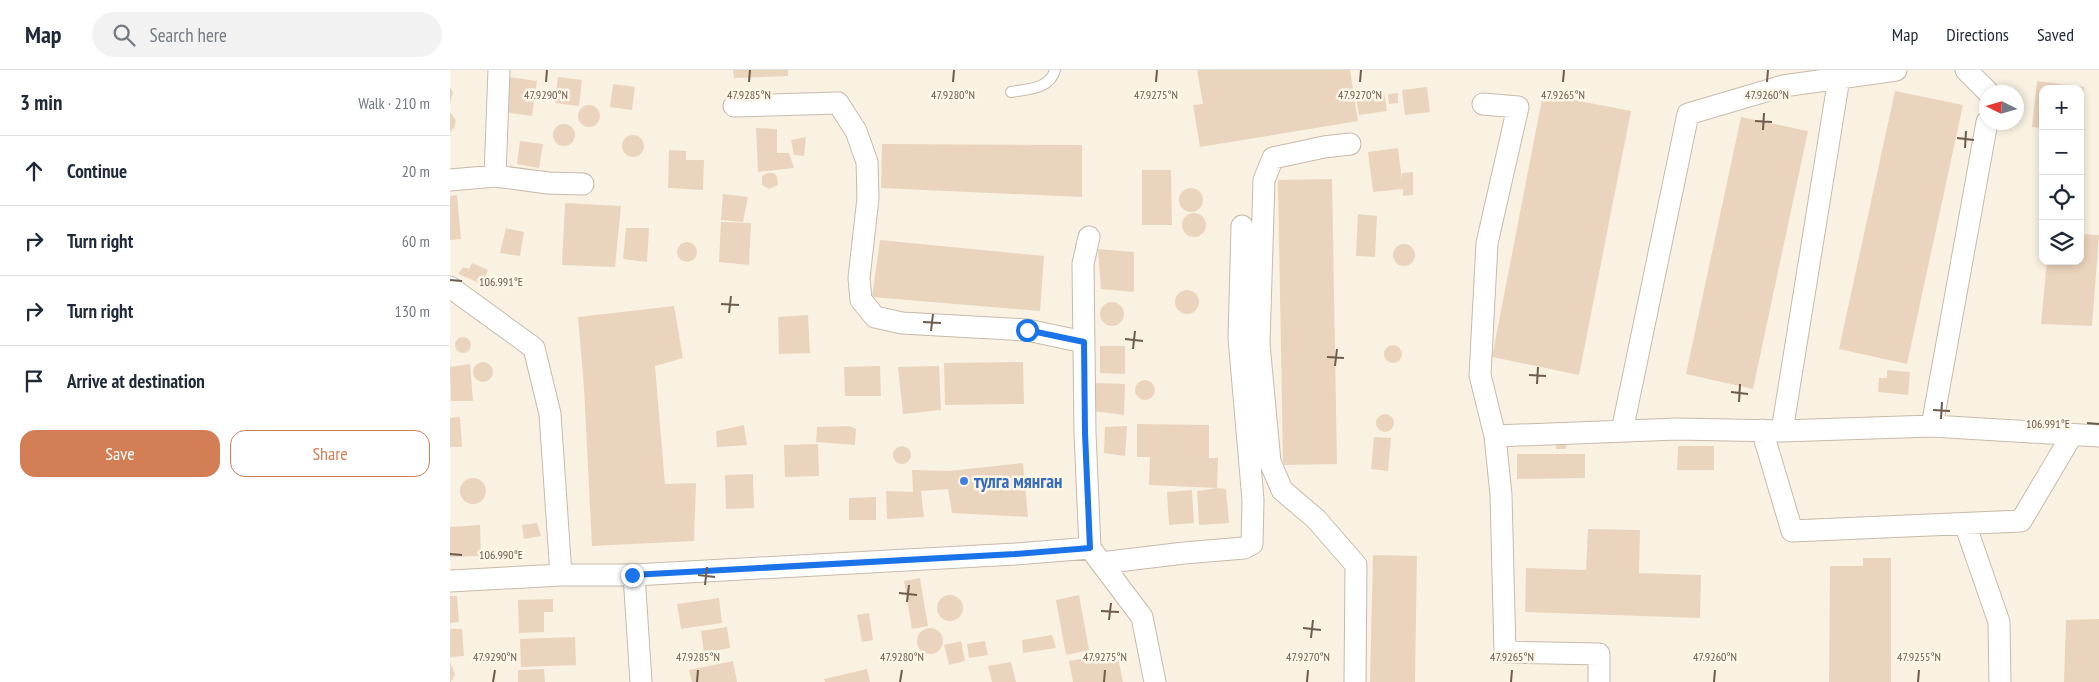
<!DOCTYPE html>
<html lang="en">
<head>
<meta charset="utf-8">
<style>
  :root { --surface:#fff; --page:#f2f2f3; --text:#1f2937; --muted:#747a83; --line:#e0e1e3; --accent:#d47e56 }
  body { margin:0; font-family:"PT Sans Narrow",sans-serif; background:var(--page); color:var(--text) }
  .controls { position:absolute; right:15px; top:15px; display:grid; overflow:hidden; border-radius:10px; box-shadow:0 2px 8px #0003 }
  .controls button { width:45px; height:45px; display:grid; place-items:center; padding:0; border:0; border-bottom:1px solid var(--line); background:var(--surface); color:var(--text); font:25px sans-serif }
  .compass { position:absolute; left:1529px; top:15px; width:45px; height:45px; border-radius:50%; background:var(--surface); box-shadow:0 2px 8px #0003; rotate:275deg }
  .stop { position:absolute; width:15px; height:15px; margin:-11px; border:4px solid #1a73e8; border-radius:50%; background:#fff }
  .stop.end { background:#1a73e8; border-color:#fff; box-shadow:0 1px 5px #0008 }
  .list { margin:0; padding:0; list-style:none }
  h2 { display:flex; justify-content:space-between; align-items:center; height:65px; margin:0; padding:0 20px; font-size:21px }
  h2 small { font-size:16px; font-weight:400; color:var(--muted) }
  .list li { display:grid; grid-template-columns:32px 1fr auto; gap:15px; align-items:center; box-sizing:border-box; height:70px; padding:0 20px; border-top:1px solid var(--line) }
  .list b { display:block; font-size:19px; white-space:nowrap }
  .list em { font-size:16px; font-style:normal; color:var(--muted) }
  .actions { display:flex; gap:10px; padding:15px 20px }
  .actions a { flex:1; padding:11px 0; border:1px solid var(--accent); border-radius:15px; text-align:center; font-size:18px; color:var(--accent) }
  .actions .main { background:var(--accent); color:#fff }
  .icon { flex:none; width:28px; height:28px; fill:none; stroke:currentColor; stroke-width:2; stroke-linecap:round; stroke-linejoin:round }
  .map { position:relative; flex:none; width:1649px; height:612px; overflow:hidden }
  header { display:flex; align-items:center; gap:30px; box-sizing:border-box; height:70px; padding:0 25px; background:var(--surface); border-bottom:1px solid var(--line) }
  header strong { font-size:24px }
  nav { display:flex; gap:28px; margin-inline-start:auto; font-size:18px }
  .search { width:350px; height:45px; background:var(--page); display:flex; align-items:center; gap:12px; box-sizing:border-box; padding:0 18px; border-radius:28px; color:var(--muted); font-size:19px }
  main { display:flex }
  aside { flex:1; background:var(--surface) }
  .map>svg:first-child { display:block }
</style>
</head>
<body>
<header>
<strong>Map</strong>
<div class="search"><svg class="icon" aria-label="search" viewBox="0 0 24 24"><circle cx="10" cy="10" r="6"/><path d="M15 15l6 6"/></svg>Search here</div>
<nav><a>Map</a><a>Directions</a><a>Saved</a></nav>
</header>
<main>
<aside>
<h2>3 min<small>Walk · 210 m</small></h2>
<ul class="list">
<li><svg class="icon" aria-label="ahead" viewBox="0 0 24 24"><path d="M12 20V5M6 11l6-6 6 6"/></svg><div><b>Continue</b></div><em>20 m</em></li>
<li><svg class="icon" aria-label="right" viewBox="0 0 24 24"><path d="M7 20v-9h11M14 6l5 5-5 5"/></svg><div><b>Turn right</b></div><em>60 m</em></li>
<li><svg class="icon" aria-label="right" viewBox="0 0 24 24"><path d="M7 20v-9h11M14 6l5 5-5 5"/></svg><div><b>Turn right</b></div><em>130 m</em></li>
<li><svg class="icon" aria-label="arrive" viewBox="0 0 24 24"><path d="M6 21V4h12l-3 4 3 4H6"/></svg><div><b>Arrive at destination</b></div></li>
</ul>
<div class="actions"><a class="main">Save</a><a>Share</a></div>
</aside>
<div class="map">
<svg width="1649" height="612" viewBox="0 0 1649 612">
  <rect width="100%" height="100%" fill="#f9f2e2"/>
  <path fill="#ebd4bd" d="M283,0H338V6L284,8Z
    M747,0H900L908,51L750,77L743,35L753,34Z
    M58,7L87,11L82,46L53,42Z
    M108,7L132,10L129,36L105,33Z
    M1587,11L1634,17L1632,38L1630,19H1593V58L1582,57Z
    M163,14L185,17L182,40L160,37Z
    M0,17L3,23L0,33Z
    M977,17L980,42L955,45L952,20Z
    M1445,21L1513,35L1457,294L1389,279Z
    M934,22L937,41L909,45L906,27Z
    M948,23V33L939,34L938,24Z
    M1093,24L1181,41L1129,305L1042,287Z
    M128 46a11 11 0 1 1 22 0a11 11 0 1 1-22 0Z
    M0,42L6,50L4,58L0,62Z
    M1291,47L1358,61L1303,319L1236,304Z
    M103 65a11 11 0 1 1 22 0a11 11 0 1 1-22 0Z
    M306,58L327,59V83H339L344,98L308,102Z
    M172 76a11 11 0 1 1 22 0a11 11 0 1 1-22 0Z
    M356,67L354,86L344,85L341,70Z
    M70,71L93,74L89,98L67,94Z
    M432,74L632,75V127L431,118Z
    M948,78L952,111V103L963,102V125L953,126V119L923,122L918,82Z
    M219,80L236,81V90H254L253,120L218,118Z
    M692,100H721L722,155H692Z
    M318,103H324L327,107L328,115L319,119L312,115V106Z
    M882,109L887,394L833,395L828,110Z
    M729 130a12 12 0 1 1 24 0a12 12 0 1 1-24 0Z
    M273,124L298,127L293,152L271,150Z
    M7,125L11,169L0,170V126Z
    M115,133L171,136L165,197L112,195Z
    M732 155a12 12 0 1 1 24 0a12 12 0 1 1-24 0Z
    M908,144L927,146L925,187L906,186Z
    M271,152L301,153L299,195L269,192Z
    M56,158L74,162L70,186L50,183Z
    M176,158H199L197,192L173,189Z
    M1630,164L1649,165L1642,256L1591,254L1597,191H1630Z
    M430,170L594,186L590,241L422,227Z
    M227 182a10 10 0 1 1 20 0a10 10 0 1 1-20 0Z
    M943 185a11 11 0 1 1 22 0a11 11 0 1 1-22 0Z
    M648,179L684,182V222L651,219Z
    M22,193L38,200L32,214L8,204L13,197L19,199Z
    M725 232a12 12 0 1 1 24 0a12 12 0 1 1-24 0Z
    M650 244a12 12 0 1 1 24 0a12 12 0 1 1-24 0Z
    M224,236L233,288L205,296L215,414L246,413L244,471L142,476L134,318L128,247Z
    M358,245L360,283L329,284L328,247Z
    M5 275a8 8 0 1 1 16 0a8 8 0 1 1-16 0Z
    M934 284a9 9 0 1 1 18 0a9 9 0 1 1-18 0Z
    M650,276H675V304L650,303Z
    M23 302a10 10 0 1 1 20 0a10 10 0 1 1-20 0Z
    M573,292L574,334L495,335L494,293Z
    M20,294L23,331H1L0,297Z
    M430,296L431,326H395L394,297Z
    M489,296L491,340L453,344L448,297Z
    M1437,300L1460,302L1458,325L1428,322L1429,308H1437Z
    M685 320a10 10 0 1 1 20 0a10 10 0 1 1-20 0Z
    M644,313L675,314L674,345L643,341Z
    M926 353a9 9 0 1 1 18 0a9 9 0 1 1-18 0Z
    M10,347L12,377H0V348Z
    M687,354L759,355V388H768L767,418L776,419L779,453L749,455L747,421L767,418L699,415L700,387H687Z
    M294,355L297,375L267,377L266,361Z
    M400,356L406,359L405,375L366,372L367,357Z
    M677,356L675,386L654,383L655,357Z
    M924,367L941,368L938,401L921,399Z
    M1106,372H1116V379H1106Z
    M368,374L369,406L335,407L334,375Z
    M1228,376H1264V400H1227Z
    M443 385a9 9 0 1 1 18 0a9 9 0 1 1-18 0Z
    M1067,384H1135V408L1067,409Z
    M573,393L578,447L502,443L498,419L471,421L474,447L437,449L436,421L463,422L462,400L499,401Z
    M303,404L304,438L276,439L275,405Z
    M10 421a13 13 0 1 1 26 0a13 13 0 1 1-26 0Z
    M742,420L744,453L719,455L717,422Z
    M426,427V450H399V428Z
    M87,453L91,466L74,469L72,455Z
    M30,455L31,486L0,487V457Z
    M1138,459L1190,460L1189,503L1251,505L1250,548L1075,542L1076,498L1136,500Z
    M923,485L967,486L965,612H920Z
    M1413,488H1441V612H1379L1380,496H1413Z
    M470,508L478,556L462,559L454,511Z
    M629,525L639,580L616,585L606,530Z
    M487 538a13 13 0 1 1 26 0a13 13 0 1 1-26 0Z
    M0,526H7L9,552L0,553Z
    M269,528L272,553L231,559L227,534Z
    M103,529V542H94V562L69,563L68,530Z
    M419,543L423,570L412,572L407,545Z
    M1649,549V612H1614L1616,550Z
    M277,557L280,578L254,583L251,561Z
    M467 571a13 13 0 1 1 26 0a13 13 0 1 1-26 0Z
    M0,559H12L14,586L0,587Z
    M602,565L606,578L573,583L572,570Z
    M125,567L126,595L71,597L70,569Z
    M511,571L515,591L499,595L494,575Z
    M535,571L538,585L519,588L517,574Z
    M667,583L673,612H623L619,591Z
    M283,591L287,612H242L239,600Z
    M0,592L5,604L1,612H0Z
    M561,592L566,612H542L538,596Z
    M94,599L95,612H68V600Z
    M417,599L420,612H375L374,609Z"/>
  <g fill="none" stroke-linecap="round" stroke-linejoin="round">
    <defs>
      <path id="service" d="M561,22C578,19 600,19 605,0"/>
      <path id="minor" d="M1516,0L1538,22
        M1033,34L1068,37L1037,173L1030,305L1045,366L1227,359L1332,361L1482,356L1649,366
        M284,36L388,33L406,61L417,92L418,128L409,208L411,230L425,247L452,253L577,260L634,272
        M900,74L874,77L823,88L814,110L809,274L820,392L832,420L866,449L906,495L905,612
        M45,106L98,113L133,114
        M0,110L45,106L49,0
        M639,167L633,194L635,363L640,478
        M0,217L84,278L100,344L111,505H184L565,484L640,478L692,547L705,612
        M1482,356L1537,52
        M1312,360L1342,461L1571,451L1622,365
        M1172,361L1238,44L1333,16L1446,0
        M1332,361L1389,8
        M1045,366L1051,425L1055,582L1149,584V612
        M1515,454L1549,552L1550,612
        M651,493L734,483L794,478L802,474L803,430L789,268L792,156
        M184,505L191,612
        M0,511L111,505"/>
    </defs>
    <use href="#service" stroke="#c8baab" stroke-width="12"/>
    <use href="#minor" stroke="#c8baab" stroke-width="23"/>
    <use href="#service" stroke="#fff" stroke-width="10"/>
    <use href="#minor" stroke="#fff" stroke-width="21"/>
  </g>
  <g fill="none" stroke-linecap="round" stroke-linejoin="round">
    <path stroke="#1a73e8" stroke-width="6" d="M182,505L565,484L640,478L635,363L634,272L577,260"/>
  </g>
  <path fill="none" stroke="#6d5b4c" stroke-width="2" d="M96,12L97,0M299,12L300,0M503,12L504,0M706,12L707,0M910,12L911,0M1113,12L1114,0M1317,12L1318,0M1305,51L1322,52M1313,60L1314,43M1507,68L1524,70M1515,78L1516,61M0,210L12,211M271,234L289,235M279,243L281,226M473,252L491,253M481,261L483,244M675,269L693,271M683,279L685,261M877,287L894,288M885,296L887,279M1079,305L1096,306M1087,314L1088,297M1281,322L1298,324M1289,332L1290,314M1483,340L1500,341M1491,349L1492,332M1637,353L1649,354M0,484L12,485M248,505L265,507M255,515L257,497M449,523L467,525M457,532L459,515M651,541L669,542M659,550L661,533M853,558L871,560M861,568L863,550M43,612L45,600M247,612L248,600M450,612L452,600M654,612L655,600M857,612L858,600M1061,612L1062,600M1264,612L1265,600M1468,612L1469,600"/>
  <circle fill="#3f7fe0" stroke="#fcf6e8" stroke-width="2" cx="514" cy="411" r="5"/>
  <g text-anchor="middle" stroke-width="5" stroke-linejoin="round" paint-order="stroke">
    <g font-size="19" font-weight="bold" fill="#366cbe" stroke="#fcf6e8" text-anchor="start">
      <text x="524" y="418">тулга мянган</text>
    </g>
  </g>
  <g font-size="12" text-anchor="middle" fill="#6d5b4c" stroke="#fcf6e8" stroke-width="5" stroke-linejoin="round" paint-order="stroke">
    <text x="96" y="29">47.9290°N</text>
    <text x="299" y="29">47.9285°N</text>
    <text x="503" y="29">47.9280°N</text>
    <text x="706" y="29">47.9275°N</text>
    <text x="910" y="29">47.9270°N</text>
    <text x="1113" y="29">47.9265°N</text>
    <text x="1317" y="29">47.9260°N</text>
    <text x="51" y="216">106.991°E</text>
    <text x="1598" y="358">106.991°E</text>
    <text x="51" y="489">106.990°E</text>
    <text x="45" y="591">47.9290°N</text>
    <text x="248" y="591">47.9285°N</text>
    <text x="452" y="591">47.9280°N</text>
    <text x="655" y="591">47.9275°N</text>
    <text x="858" y="591">47.9270°N</text>
    <text x="1062" y="591">47.9265°N</text>
    <text x="1265" y="591">47.9260°N</text>
    <text x="1469" y="591">47.9255°N</text>
  </g>
</svg>
<div class="controls">
<button>+</button>
<button>−</button>
<button><svg class="icon" aria-label="locate" viewBox="0 0 24 24"><circle cx="12" cy="12" r="6"/><path d="M12 2v4M12 18v4M2 12h4M18 12h4"/></svg></button>
<button><svg class="icon" aria-label="layers" viewBox="0 0 24 24"><path d="M12 4l9 5-9 5-9-5zM3 14l9 5 9-5"/></svg></button>
</div>
<svg class="compass" viewBox="-18 -18 36 36"><path d="M0-13l5 13h-10z" fill="#e53935"/><path d="M0 13l5-13h-10z" fill="#747a83"/></svg>
<div class="stop" style="left:577px;top:260px"></div>
<div class="stop end" style="left:182px;top:505px"></div>
</div>
</main>
</body>
</html>
